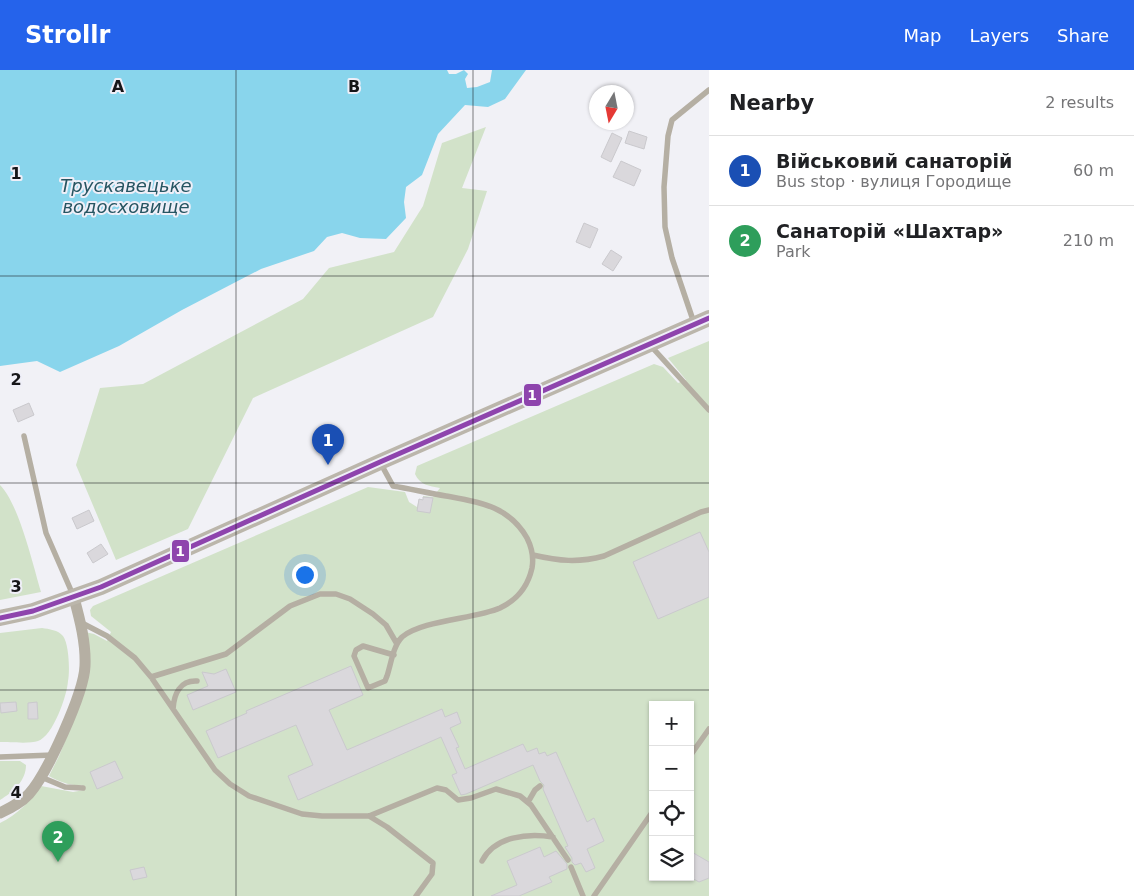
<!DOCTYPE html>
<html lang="en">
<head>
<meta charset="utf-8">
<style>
  :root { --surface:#fff; --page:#f2f2f2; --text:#202124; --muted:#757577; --line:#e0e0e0; --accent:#2563eb }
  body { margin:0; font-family:"DejaVu Sans",sans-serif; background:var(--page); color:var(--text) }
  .controls { position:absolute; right:15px; bottom:15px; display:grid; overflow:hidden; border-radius:0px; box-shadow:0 1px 4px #0004 }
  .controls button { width:45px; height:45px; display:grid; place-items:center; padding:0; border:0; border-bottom:1px solid var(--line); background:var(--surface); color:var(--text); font:25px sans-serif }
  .compass { position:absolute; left:589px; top:15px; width:45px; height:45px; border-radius:50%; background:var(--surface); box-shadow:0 1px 4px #0004; rotate:190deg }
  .you { position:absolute; left:304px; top:504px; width:18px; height:18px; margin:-12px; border:4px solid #fff; border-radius:50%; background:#1a73e8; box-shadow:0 0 0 8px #1a73e833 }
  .badge { display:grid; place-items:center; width:32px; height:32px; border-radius:50%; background:var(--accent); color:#fff; font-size:16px; font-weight:700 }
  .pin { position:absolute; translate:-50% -41px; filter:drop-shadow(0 1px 2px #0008) }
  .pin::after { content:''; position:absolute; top:26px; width:18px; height:15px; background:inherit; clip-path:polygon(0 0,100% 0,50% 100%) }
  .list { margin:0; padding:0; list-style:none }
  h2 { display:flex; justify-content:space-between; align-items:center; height:65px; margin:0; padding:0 20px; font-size:21px }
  h2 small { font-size:16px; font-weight:400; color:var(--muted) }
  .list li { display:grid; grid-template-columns:32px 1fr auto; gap:15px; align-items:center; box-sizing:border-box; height:70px; padding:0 20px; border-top:1px solid var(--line) }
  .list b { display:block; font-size:19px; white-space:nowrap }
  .list p { margin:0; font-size:16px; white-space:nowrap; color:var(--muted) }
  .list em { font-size:16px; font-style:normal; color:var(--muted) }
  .icon { flex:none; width:28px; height:28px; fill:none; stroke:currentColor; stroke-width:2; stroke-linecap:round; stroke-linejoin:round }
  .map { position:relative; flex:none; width:709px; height:826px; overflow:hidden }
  header { display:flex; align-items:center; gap:30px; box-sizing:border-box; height:70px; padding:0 25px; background:var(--accent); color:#fff }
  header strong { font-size:24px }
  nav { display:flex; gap:28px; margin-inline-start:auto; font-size:18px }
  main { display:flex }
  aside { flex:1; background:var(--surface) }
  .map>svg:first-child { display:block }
</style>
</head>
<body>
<header>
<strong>Strollr</strong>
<nav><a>Map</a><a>Layers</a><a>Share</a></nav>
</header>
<main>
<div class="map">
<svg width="709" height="826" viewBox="0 0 709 826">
  <rect width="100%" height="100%" fill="#f1f1f6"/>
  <path fill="#d2e2c9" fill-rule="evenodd" d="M486,57L462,118L487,121L468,179L433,247L253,328L188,459L116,490L76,395L100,318L143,314L303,229L329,198L394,182L423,136L442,73Z
    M709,271V826H0V753C17,745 30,731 41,716L73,722L84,720L82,715C70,716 60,712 49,706L59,686L81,632L85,562L94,564L107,571L111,562L91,546L90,540L93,536L368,417L405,422L409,432L417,437L419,429L423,430V426L433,427L440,418C429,416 420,415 415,404L417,396L654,294L663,297L678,313L686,310L668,288ZM653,635H690V807H653Z
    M0,415C19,434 33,495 41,522L0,530Z
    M42,558C49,559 58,560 63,566C69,574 70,601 68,611C67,626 53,666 38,671C30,674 10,672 0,672V563Z
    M0,691H20L26,695C26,711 13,722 0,730Z"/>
  <path fill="#89d5ec" d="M0,0H447L449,4H456L464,0L468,4L465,9L467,18L477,17L490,12L492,0H526L505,29L488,37L465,35L438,64L422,105L406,117L404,132L406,148L386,169L360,168L342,163L327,167L314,181L261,199L182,240L119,276L60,302L37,291L0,296Z"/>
  <path fill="#dad8dc" stroke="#cac9cd" d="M629,61L647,67L644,79L625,73Z
    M612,63L622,68L611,92L601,87Z
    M621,91L641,100L634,116L613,107Z
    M584,153L598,159L590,178L576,172Z
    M611,180L622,187L613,201L602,194Z
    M29,333L34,345L18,352L13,340Z
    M423,427L433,428L430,443L417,441L419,429L423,430Z
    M89,440L94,451L77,459L72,448Z
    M700,462L709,482V527L658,549L633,492Z
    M101,474L108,484L93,493L87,483Z
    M351,596L363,625L329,640L347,680L442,639L445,647L457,642L461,653L450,658L459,677L456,678L465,699L523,674L527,682L537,678L539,684L545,682L547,686L556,682L587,752L594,748L604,771L587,779L595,798L586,802L581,793L575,795L572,792V788L565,777L568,776L543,719L544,715L540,711L533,695L466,724L461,725L452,705L457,703L441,667L298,730L288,706L313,695L296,655L218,688L206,661L247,643L246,641Z
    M226,599L236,622L193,640L187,625L208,616L202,602L214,604Z
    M16,632L17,641L1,643L0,633Z
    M37,632L38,649H28V633Z
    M115,691L123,708L97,719L90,702Z
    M540,777L544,787L556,781L567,794V799L549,807L552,812L519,826H491L517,815L507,791Z
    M690,781L709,792V808L699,812L690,807Z
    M144,797L147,807L133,810L130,800Z"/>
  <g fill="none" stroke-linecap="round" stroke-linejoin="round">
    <path stroke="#b5afa3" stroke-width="5.5" d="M694,253L672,188L665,157L664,117L668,66L672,50L709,20
      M650,275L709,340
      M24,366L46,463L73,525
      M381,394L393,416C411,419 428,423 446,426C479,432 509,436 527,468C532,478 534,487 532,498C528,516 517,530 500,538C475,549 422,550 402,567C393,576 391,594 387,606L385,611L368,618L354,586L356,580L363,576L394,585
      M533,485C559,491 578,493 604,486L701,442L709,440
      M80,552L107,566L135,588L151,607L215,700L230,714L249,726L302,744L322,746H369L437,718L446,720L458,730L471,728L496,719L520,726L531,735L568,790
      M151,607L226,584L290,536L320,524H336L350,529L373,544L386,555L397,574
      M173,639C174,624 180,610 197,611
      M690,686L709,659
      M0,687L53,685
      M41,707L65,717L83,718
      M528,732L535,720L540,716
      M369,746L387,757L433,793L432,804L416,826
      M482,791C495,766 528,763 553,767
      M571,797L583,826
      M594,826L653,741"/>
    <path stroke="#b5afa3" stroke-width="11" d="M0,743C10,738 21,733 29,724C47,704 84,623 85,596C86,573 80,550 74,528"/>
    <path stroke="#bbb6ab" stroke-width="16" d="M0,548L33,541L101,517L380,392L709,248"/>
    <defs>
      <path id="bus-1" d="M0,548L33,541L101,517L380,392L709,248"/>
    </defs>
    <use href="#bus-1" stroke="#efeff8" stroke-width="9"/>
    <use href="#bus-1" stroke="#8e44ad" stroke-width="5"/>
  </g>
  <path fill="none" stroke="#161619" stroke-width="1" stroke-opacity="0.55" d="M236,0V826M473,0V826M0,206H709M0,413H709M0,620H709"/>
  <g text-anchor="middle" stroke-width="4" stroke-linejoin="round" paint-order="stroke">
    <g font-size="18" font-style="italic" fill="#265562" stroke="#efeff8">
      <text x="126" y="122">Трускавецьке<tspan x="126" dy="21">водосховище</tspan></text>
    </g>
  </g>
  <g font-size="16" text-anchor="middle" font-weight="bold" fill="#161619" stroke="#efeff8" stroke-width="4" stroke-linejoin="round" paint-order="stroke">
    <text x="118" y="22">A</text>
    <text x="354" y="22">B</text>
    <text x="16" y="109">1</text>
    <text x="16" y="315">2</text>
    <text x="16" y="522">3</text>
    <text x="16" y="728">4</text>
  </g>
  <g stroke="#efeff8" stroke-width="2">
    <rect x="523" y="313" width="19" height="24" rx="5" fill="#8e44ad"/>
    <rect x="171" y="469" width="19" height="24" rx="5" fill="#8e44ad"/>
  </g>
  <g font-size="14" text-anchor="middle" font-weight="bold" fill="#fff">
    <text x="532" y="330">1</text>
    <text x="180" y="486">1</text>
  </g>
</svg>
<div class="controls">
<button>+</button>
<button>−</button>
<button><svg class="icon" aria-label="locate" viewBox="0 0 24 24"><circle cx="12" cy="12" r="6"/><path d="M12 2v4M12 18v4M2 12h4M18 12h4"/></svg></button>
<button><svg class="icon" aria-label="layers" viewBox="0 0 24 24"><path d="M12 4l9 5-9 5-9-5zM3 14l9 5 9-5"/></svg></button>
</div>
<svg class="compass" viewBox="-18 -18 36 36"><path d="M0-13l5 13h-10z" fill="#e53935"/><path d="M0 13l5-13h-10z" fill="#757577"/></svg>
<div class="you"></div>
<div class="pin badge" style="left:328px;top:395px;background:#1a4fb4">1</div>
<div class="pin badge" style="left:58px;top:792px;background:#2e9e5b">2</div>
</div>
<aside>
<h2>Nearby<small>2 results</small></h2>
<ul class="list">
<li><span class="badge" style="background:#1a4fb4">1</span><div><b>Військовий санаторій</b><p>Bus stop · вулиця Городище</p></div><em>60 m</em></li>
<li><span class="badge" style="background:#2e9e5b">2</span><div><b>Санаторій «Шахтар»</b><p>Park</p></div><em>210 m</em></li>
</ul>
</aside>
</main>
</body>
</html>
